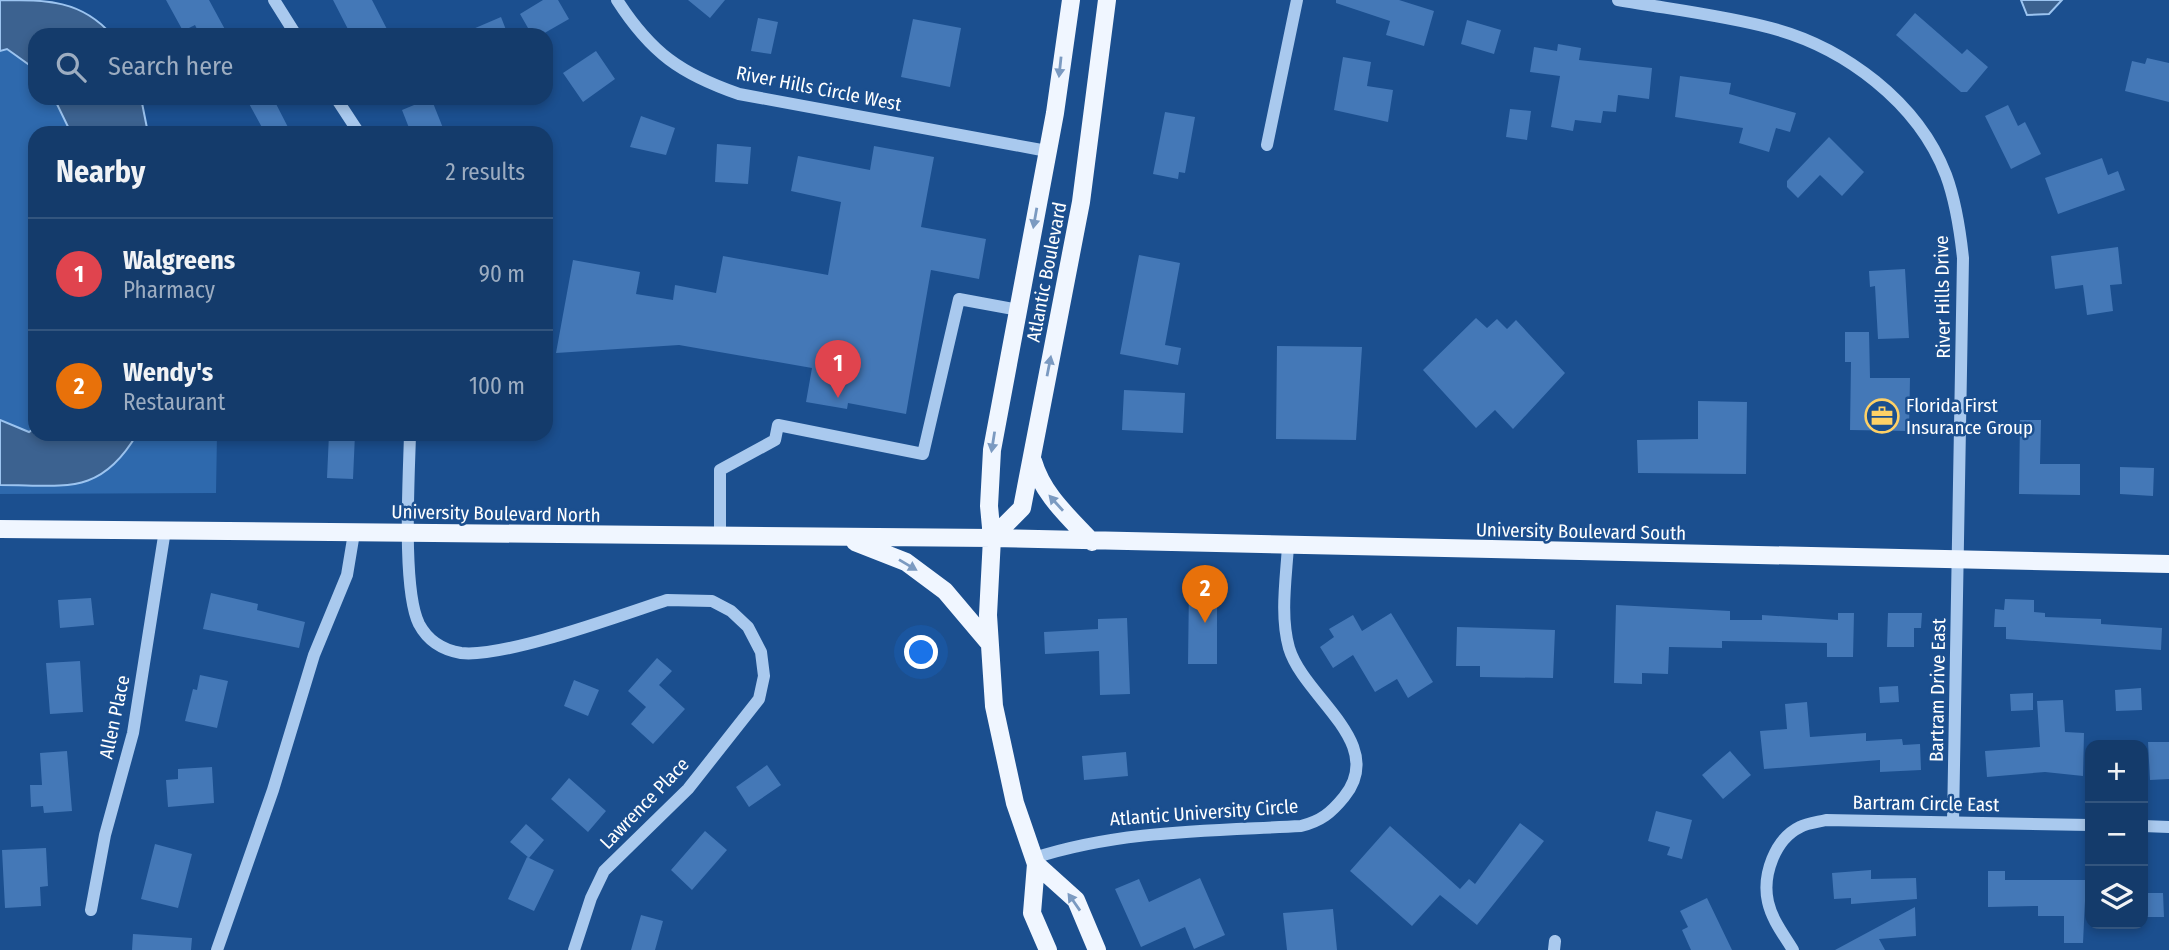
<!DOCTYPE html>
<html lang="en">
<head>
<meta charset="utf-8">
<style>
  :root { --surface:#143b6b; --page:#214673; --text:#f1f3f6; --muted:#9dadc1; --line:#33557e; --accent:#e69b98 }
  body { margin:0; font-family:"Fira Sans Condensed",sans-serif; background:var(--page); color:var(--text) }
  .controls { position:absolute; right:21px; bottom:21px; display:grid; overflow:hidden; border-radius:14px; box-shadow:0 4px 10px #0003 }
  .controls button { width:63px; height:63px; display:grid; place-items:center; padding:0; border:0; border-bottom:2px solid var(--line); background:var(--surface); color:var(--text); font:35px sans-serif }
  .you { position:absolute; left:922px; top:653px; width:24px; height:24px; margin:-18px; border:5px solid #fff; border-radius:50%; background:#1a73e8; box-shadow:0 0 0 10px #1a73e833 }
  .badge { display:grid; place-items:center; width:46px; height:46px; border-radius:50%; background:var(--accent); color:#fff; font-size:23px; font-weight:700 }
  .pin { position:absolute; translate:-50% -58px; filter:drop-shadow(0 2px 4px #0008) }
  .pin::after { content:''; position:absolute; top:37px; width:24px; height:21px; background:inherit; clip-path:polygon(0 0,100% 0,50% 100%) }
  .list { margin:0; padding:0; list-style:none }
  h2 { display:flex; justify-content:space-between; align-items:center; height:91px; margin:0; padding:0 28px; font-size:30px }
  h2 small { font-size:23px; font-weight:400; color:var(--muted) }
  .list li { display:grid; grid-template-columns:46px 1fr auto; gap:21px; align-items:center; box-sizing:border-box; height:112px; padding:0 28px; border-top:2px solid var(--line) }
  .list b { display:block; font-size:26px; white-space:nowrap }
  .list p { margin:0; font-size:23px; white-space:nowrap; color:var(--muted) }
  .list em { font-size:23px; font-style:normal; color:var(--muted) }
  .icon { flex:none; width:38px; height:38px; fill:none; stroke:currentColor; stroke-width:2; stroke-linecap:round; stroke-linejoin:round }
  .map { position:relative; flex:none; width:2169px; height:950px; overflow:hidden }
  .search { position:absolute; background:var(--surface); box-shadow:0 4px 10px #0003; left:28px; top:28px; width:525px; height:77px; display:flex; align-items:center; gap:18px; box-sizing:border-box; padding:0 24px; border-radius:21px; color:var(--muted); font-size:26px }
  .panel { position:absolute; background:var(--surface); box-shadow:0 4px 10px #0003; left:28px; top:126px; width:525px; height:315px; border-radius:21px }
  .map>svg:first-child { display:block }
</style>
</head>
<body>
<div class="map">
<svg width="2169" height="950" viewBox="0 0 2169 950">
  <rect width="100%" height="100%" fill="#1b4f8f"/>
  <path fill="#2e69ad" d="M0,0C48,0 81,0 112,35H35V98H141L148,133H35V434H217L216,493L0,494Z"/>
  <path fill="#3c6290" stroke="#9cc4f0" stroke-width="2" d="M0,0C48,0 81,0 112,35H35V69L7,49L0,51Z
    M2021,0H2062L2049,14L2027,15Z
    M54,98H141L148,133H71Z
    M0,420L29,432L35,428V434H137C100,497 64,485 0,485Z"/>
  <path fill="#4478b7" d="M166,0H209L228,35H200L195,25L183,31Z
    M333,0H372L390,35H351Z
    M543,0H558L569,19L541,35H532L520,14Z
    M688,0H725L710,18Z
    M1336,0H1399L1434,11L1424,46L1386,35L1390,21L1336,3Z
    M1915,13L1962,54L1967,49L1988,67L1967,92H1961L1896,35Z
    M501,17L508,35H459Z
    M758,18L778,22L771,54L751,51Z
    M913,19L961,28L950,87L901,77Z
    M1467,20L1501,30L1494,54L1461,44Z
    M1558,44L1581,48L1579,60L1652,68L1649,99L1618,95L1616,112L1603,111L1601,123L1575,120L1573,131L1551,127L1560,76L1530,72L1534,47L1557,51Z
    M596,51L615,79L583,102L563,73Z
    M1343,57L1371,62L1367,86L1393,90L1388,122L1334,110Z
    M2147,58L2169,63V102L2125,91L2132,61L2145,64Z
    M1680,76L1731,83L1729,94L1796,113L1790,132L1776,128L1769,152L1739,143L1743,128L1675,117Z
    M246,98H273L291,133H265Z
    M431,98L445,133H411L402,110Z
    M2008,105L2018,126L2025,122L2041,154L2011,169L1985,116Z
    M1510,109L1531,111L1527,140L1506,137Z
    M1165,112L1195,117L1185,173L1179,172L1178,179L1153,174Z
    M641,116L675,128L666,155L630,147Z
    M1829,137L1864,172L1842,196L1820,175L1798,198L1787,187V181Z
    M717,144L751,147L748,184L715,182Z
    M874,146L934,157L921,227L986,239L979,279L931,270L906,414L848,403L847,409L806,402L812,368L679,345L556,353L573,260L640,272L636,294L673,300L675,285L716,293L723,256L828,275L841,202L791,191L798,156L870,170Z
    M2102,158L2108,175L2118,171L2125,190L2058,214L2045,178Z
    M2118,247L2122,284L2110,285L2113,311L2087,315L2083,285L2055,289L2051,256Z
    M1139,255L1180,263L1165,345L1181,348L1178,365L1120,354Z
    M1905,269L1909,338L1878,339L1875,286L1870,287L1869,271Z
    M1476,318L1487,328L1497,319L1507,329L1516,320L1565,373L1513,429L1495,410L1476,428L1423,370Z
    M1845,332H1869L1870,378H1910L1909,431L1850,430L1851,362H1845Z
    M1277,346L1362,347L1356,440L1276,439Z
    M1124,390L1185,393L1183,433L1122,430Z
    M1698,401L1747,402L1746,474L1638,473L1637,440L1698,439Z
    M2020,420H2041L2040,464H2080V495L2019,494Z
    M329,434H355L353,479L327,478Z
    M2120,467L2154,468L2153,496L2120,494Z
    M1189,587L1217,588V664H1188Z
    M211,593L258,604L257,610L305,622L299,648L203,629Z
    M91,598L94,625L60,628L58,600Z
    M2005,599L2034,600V612L2045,613V617L2101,619V624L2162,628L2161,650L2006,639V627H1994L1995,609L2004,610Z
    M1616,605L1730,611V620H1762V615L1838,620V613H1854L1853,657H1827V643L1722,641V648L1669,647L1668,674L1642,673V684L1614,683Z
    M1391,613L1433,682L1408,698L1397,679L1375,692L1353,655L1333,668L1320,647L1334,637L1329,629L1353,615L1362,631Z
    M1888,613H1922L1921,628H1914V647H1887Z
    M1127,618L1130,694L1100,695L1099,651L1045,654L1044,632L1098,629V619Z
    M1457,627L1555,630L1553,678L1480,677V666H1456Z
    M657,658L672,671L659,685L685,709L653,744L631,724L646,707L628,691Z
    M80,661L83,712L50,714L46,663Z
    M200,675L228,681L217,728L185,721L193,689L197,690Z
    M574,680L599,690L588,716L564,706Z
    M1898,686L1899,702L1880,703L1879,687Z
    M2141,688L2142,710L2116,711L2115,690Z
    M2033,693V710L2011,711L2010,694Z
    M2063,700L2065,732L2084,733L2083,776L2045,772L1987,777L1985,751L2040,747L2037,701Z
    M1807,702L1810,737L1866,733V741L1902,739L1903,745L1920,744L1921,770L1880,772V760L1764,769L1760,731L1787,729L1785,704Z
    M2148,742H2169V779L2150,780Z
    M67,751L72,811L44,813L43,806L31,807L30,785H42L40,753Z
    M1730,751L1751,775L1723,799L1702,775Z
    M1126,752L1128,776L1084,780L1082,756Z
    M767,765L781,785L749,807L736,787Z
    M212,767L214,803L168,807L166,780L178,779V769Z
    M569,778L606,811L588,832L551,799Z
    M1656,811L1692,820L1682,859L1667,855L1670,847L1648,841Z
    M1520,823L1544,841L1477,925L1440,895L1412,926L1350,871L1390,826L1460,889L1469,879L1475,884Z
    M526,824L544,840L529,858L510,842Z
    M705,831L727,850L692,890L671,870Z
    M155,844L192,854L178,908L141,899Z
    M46,848L48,886L40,887L41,906L5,908L2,850Z
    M527,857L554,870L534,911L508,899Z
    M1871,870V879L1916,878L1917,899L1851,904V898L1834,899L1832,873Z
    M1988,871H2005V880H2086L2083,943H2064V916H2038V906L1988,907Z
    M1200,878L1225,935L1194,949L1185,927L1141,947L1115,889L1139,879L1149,902Z
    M2143,893H2163L2164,917H2143Z
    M1707,898L1732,950H1691L1682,930L1688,927L1680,911Z
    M1915,907L1916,936L1879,939L1885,950H1835Z
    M1333,909L1337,950H1287L1283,913Z
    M641,915L663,921L655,950H631Z
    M133,934L192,938L191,950H132Z"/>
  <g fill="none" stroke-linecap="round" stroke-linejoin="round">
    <path stroke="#a9c9ee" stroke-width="12" d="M274,0L296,35
      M617,0C651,53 681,74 739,94L1047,151
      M1618,0C1669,9 1722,15 1771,28C1844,47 1918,102 1946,175C1956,202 1960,230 1963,258L1953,822
      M336,98L359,133
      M1267,145L1297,0
      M410,434C409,477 402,590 419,624C428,641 443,650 461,653C505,658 621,615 667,600L712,601L731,611L748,627L761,652L764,676L759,699L688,789L604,871L591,898L574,950
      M720,537V470L775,440L778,425L923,454L959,299L1019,310
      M2143,826L2169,827
      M1034,858C1120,830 1210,831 1301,826C1321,821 1331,813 1344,797C1388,743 1304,698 1289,648C1280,616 1286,579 1288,546
      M91,910L105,835L133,733L165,530
      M217,950L273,790L314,655L347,575L354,533
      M1554,950L1555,941
      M1793,950C1784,935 1772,920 1768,902C1762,875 1775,839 1800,827C1807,823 1818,822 1826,820L2090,825"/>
    <path stroke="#f0f6ff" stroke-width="18" d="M1033,461C1043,495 1068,516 1092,542
      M0,529L992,538L2169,564
      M992,538L1022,508L1081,202L1107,0
      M855,542L906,562L945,591L989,643
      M1036,864L1076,900L1097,950
      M1048,950L1032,913L1036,864L1015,803L994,706L988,615L992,538L989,506L992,450L1055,113L1071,0"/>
  </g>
  <defs><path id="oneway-solid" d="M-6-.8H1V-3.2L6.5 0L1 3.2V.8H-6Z" transform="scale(1.75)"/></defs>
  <g fill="#7b9ac1">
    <use href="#oneway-solid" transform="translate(1060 67) rotate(96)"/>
    <use href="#oneway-solid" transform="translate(1035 218) rotate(100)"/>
    <use href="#oneway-solid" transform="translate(1049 366) rotate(-79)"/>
    <use href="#oneway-solid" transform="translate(993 442) rotate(99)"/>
    <use href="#oneway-solid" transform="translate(1056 503) rotate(-132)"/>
    <use href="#oneway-solid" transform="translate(908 565) rotate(31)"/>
    <use href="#oneway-solid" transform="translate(1074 902) rotate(-125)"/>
  </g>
  <defs>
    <symbol id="office-ring" viewBox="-11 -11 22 22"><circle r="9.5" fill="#1b4f8f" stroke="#ffd166" stroke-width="1.5"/><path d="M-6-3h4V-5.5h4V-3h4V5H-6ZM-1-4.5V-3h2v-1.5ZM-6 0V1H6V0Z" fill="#ffd166"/></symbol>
  </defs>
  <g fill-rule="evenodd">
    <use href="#office-ring" x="1863" y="397" width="38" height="38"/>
  </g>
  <g text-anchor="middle" stroke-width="5" stroke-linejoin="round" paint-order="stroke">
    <g font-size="19" fill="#fff" stroke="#1b4f8f">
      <text transform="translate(819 88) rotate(11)" y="7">River Hills Circle West</text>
      <text transform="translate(1046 272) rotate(-79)" y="7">Atlantic Boulevard</text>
      <text transform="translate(1942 297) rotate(-91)" y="7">River Hills Drive</text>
      <text transform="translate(496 513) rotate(1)" y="7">University Boulevard North</text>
      <text transform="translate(1581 531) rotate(1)" y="7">University Boulevard South</text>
      <text transform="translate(1937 690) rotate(-89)" y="7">Bartram Drive East</text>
      <text transform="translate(114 717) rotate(-78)" y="7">Allen Place</text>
      <text transform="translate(644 803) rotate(-46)" y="7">Lawrence Place</text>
      <text transform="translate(1926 803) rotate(1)" y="7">Bartram Circle East</text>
      <text transform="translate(1204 812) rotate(-4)" y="7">Atlantic University Circle</text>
    </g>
    <g font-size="19" fill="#fff" stroke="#1b4f8f" text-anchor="start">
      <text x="1906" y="412">Florida First<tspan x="1906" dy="22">Insurance Group</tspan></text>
    </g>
  </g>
</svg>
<div class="controls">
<button>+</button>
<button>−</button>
<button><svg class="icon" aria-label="layers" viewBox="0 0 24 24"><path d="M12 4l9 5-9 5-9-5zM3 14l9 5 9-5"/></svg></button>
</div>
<div class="you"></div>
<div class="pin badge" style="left:838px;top:398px;background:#e0444e">1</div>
<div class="pin badge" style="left:1205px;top:623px;background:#e8710a">2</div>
<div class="search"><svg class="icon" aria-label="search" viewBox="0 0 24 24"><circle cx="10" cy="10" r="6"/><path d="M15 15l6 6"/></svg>Search here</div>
<section class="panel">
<h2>Nearby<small>2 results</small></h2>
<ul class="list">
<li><span class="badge" style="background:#e0444e">1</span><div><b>Walgreens</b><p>Pharmacy</p></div><em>90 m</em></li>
<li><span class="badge" style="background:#e8710a">2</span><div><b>Wendy's</b><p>Restaurant</p></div><em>100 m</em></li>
</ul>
</section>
</div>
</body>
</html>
